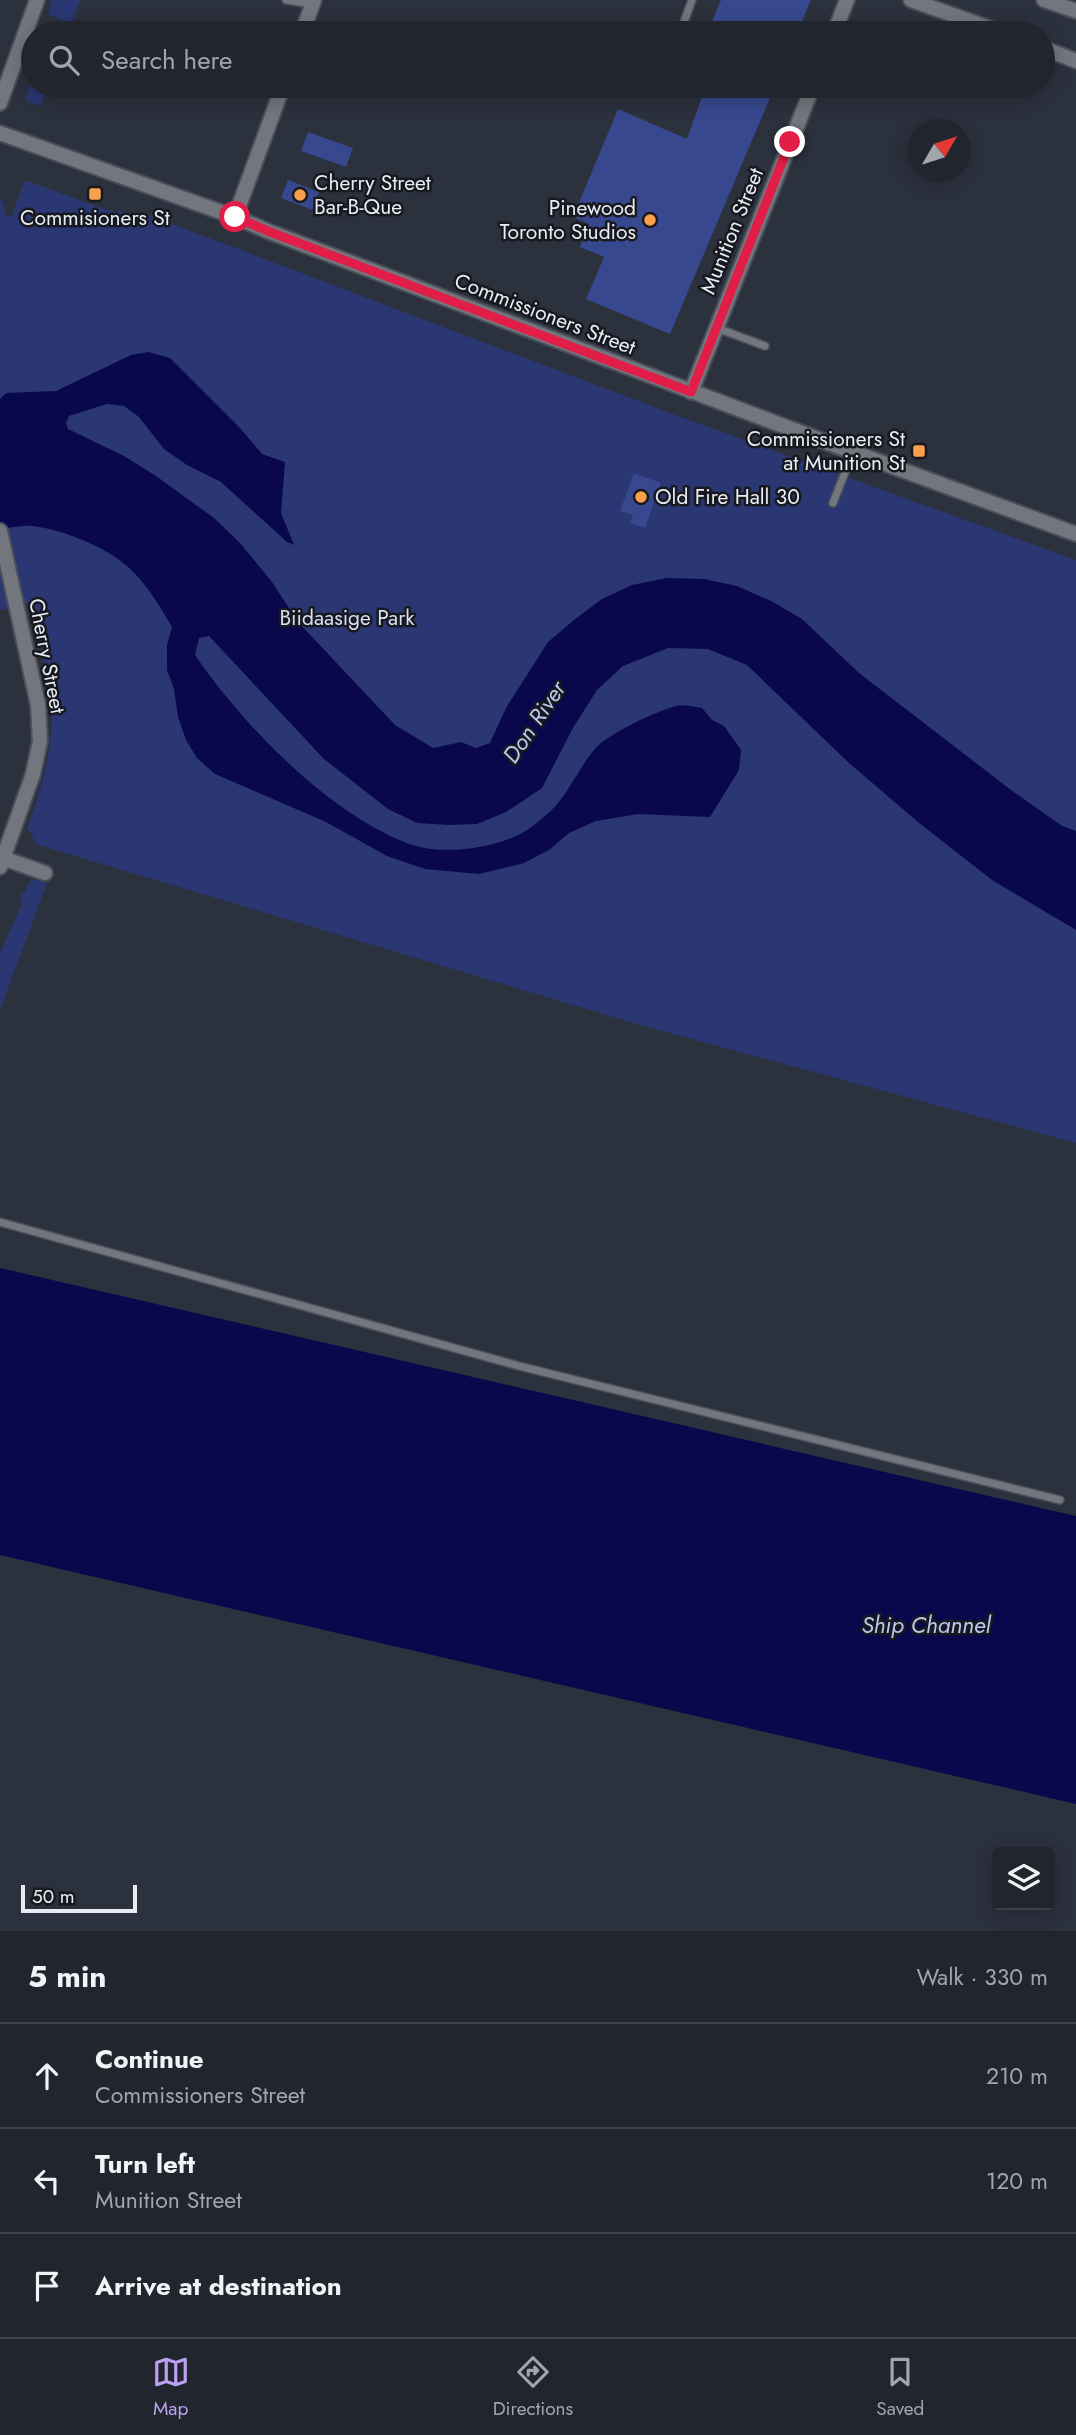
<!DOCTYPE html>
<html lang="en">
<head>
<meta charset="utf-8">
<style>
  :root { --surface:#21252e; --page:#292d36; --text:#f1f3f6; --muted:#a2a5aa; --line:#3e424a; --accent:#bca0f2 }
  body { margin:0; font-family:Jost,sans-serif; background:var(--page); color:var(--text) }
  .controls { position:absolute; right:21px; bottom:21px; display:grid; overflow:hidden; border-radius:7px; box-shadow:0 4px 18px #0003 }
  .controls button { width:63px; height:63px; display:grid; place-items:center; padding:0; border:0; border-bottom:2px solid var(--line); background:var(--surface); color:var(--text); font:35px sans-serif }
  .compass { position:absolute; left:908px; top:119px; width:63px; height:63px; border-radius:50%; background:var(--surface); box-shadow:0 4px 18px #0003; rotate:51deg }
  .scale { position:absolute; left:21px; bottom:18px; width:116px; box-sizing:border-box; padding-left:7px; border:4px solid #eaecf5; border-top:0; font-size:19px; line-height:24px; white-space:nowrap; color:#eaecf5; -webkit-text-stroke:5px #17191f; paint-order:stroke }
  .stop { position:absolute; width:21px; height:21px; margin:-16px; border:5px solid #e11d48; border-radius:50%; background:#fff }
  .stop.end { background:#e11d48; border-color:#fff; box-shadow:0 2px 7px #0008 }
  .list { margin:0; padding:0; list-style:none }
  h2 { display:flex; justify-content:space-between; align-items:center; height:91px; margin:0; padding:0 28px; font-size:30px }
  h2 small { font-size:23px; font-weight:400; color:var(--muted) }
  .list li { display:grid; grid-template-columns:46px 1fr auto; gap:21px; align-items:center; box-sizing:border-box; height:105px; padding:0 28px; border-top:2px solid var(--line) }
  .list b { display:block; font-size:26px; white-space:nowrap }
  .list p { margin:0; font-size:23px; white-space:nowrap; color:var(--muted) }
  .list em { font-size:23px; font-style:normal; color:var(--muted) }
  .icon { flex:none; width:38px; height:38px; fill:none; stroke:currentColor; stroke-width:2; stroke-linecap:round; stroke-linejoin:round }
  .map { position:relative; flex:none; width:1076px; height:1931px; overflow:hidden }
  .search { position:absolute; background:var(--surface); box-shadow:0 4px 18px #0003; left:21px; right:21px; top:21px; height:77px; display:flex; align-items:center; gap:18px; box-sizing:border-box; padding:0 24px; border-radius:38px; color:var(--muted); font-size:26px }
  .sheet { height:406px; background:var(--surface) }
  nav { display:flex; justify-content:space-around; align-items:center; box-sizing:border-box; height:98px; border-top:2px solid var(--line); background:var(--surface); font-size:19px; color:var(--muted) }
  nav a { display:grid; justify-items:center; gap:4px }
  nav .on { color:var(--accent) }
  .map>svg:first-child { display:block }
</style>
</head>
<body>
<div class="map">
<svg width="1076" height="1931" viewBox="0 0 1076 1931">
  <rect width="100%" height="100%" fill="#2c313e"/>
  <path fill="#2a3772" d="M52,0H80L71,24L48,14Z
    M33,77V86H48L41,106L27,101L26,97Z
    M25,180L107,210L151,216L678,416L1076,560V1143L640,1025L35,844L31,832L27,830C40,792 54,750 51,709C49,675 37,636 31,602L0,610V197L4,205L5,215L11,218Z
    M31,879L47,883L0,1010V953L21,906L20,895L24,893Z"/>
  <path fill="#0a084c" d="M148,352L170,358L240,428L262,454L285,462L281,513L294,545L287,542L221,482L187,465L164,449L139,417L124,406L107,404L69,416L66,423L68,429L124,456L156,476L214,518L240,543L272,582L298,622L395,725L433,748L461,742L476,748L490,743L506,708L548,642L574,620L602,599L632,585L667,578L704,579L737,586L771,601L802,619L859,673L1011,790L1062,826L1076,831V930L992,880L918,822L849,763L747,665L708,649L668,648L623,666L597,690L573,728L542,788L506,812L477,824L448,825L417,823L388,809L324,759L209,636L199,638L195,655C243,725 327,812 407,843C439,856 490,849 520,834C529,830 538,822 546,815C566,799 577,771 593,751C605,735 656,711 676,706C684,704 694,707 702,708L712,720L724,726L741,750L739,770L710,817L638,814L596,821L569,833L549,850L524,863L479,874L425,869L387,856L326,822L215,774L197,758L186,740L178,717L174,689L167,670V645L172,627C146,582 130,559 80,539C65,533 49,528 33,526C22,525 10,528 0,529V399L6,393L56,391L131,355Z
    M0,1268L1076,1516V1804L0,1555Z"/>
  <path fill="#38488e" d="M721,0H811L797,33H707Z
    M706,86H775L670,334L586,299L604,257L580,247L589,224L573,217L618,109L687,139Z
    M308,132L353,148L346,167L301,151Z
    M288,180L319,192L312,210L281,198Z
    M634,473L661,483L645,528L630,523L633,515L620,511Z"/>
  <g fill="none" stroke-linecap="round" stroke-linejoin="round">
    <defs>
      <path id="service" d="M286,0L312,4
        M680,33L692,0
        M717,328L765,346
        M833,503L853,452
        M0,1222L519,1366L1060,1500"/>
      <path id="minor" d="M0,857L45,873"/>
      <path id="tertiary" d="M911,0L1003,33
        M1044,0L1076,11
        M302,33L314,0
        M834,33L847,0
        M1043,48L1076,61
        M0,103L37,0
        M0,133L235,217L270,232L826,442L1076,534
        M235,217L283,86
        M691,392L813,86
        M0,531L38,705L40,741L33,774L0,867"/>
    </defs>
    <use href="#service" stroke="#4a4f5b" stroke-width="10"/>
    <use href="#minor" stroke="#4a4f5b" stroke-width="18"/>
    <use href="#tertiary" stroke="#4a4f5b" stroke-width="18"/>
    <use href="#service" stroke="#74767d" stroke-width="7"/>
    <use href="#minor" stroke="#74767d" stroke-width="14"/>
    <use href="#tertiary" stroke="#74767d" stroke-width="14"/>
  </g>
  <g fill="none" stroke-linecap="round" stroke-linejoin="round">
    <path stroke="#e11d48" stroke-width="9" d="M235,217L270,232L691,392L790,142"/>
  </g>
  <g fill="#f9a04c" stroke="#17191f" stroke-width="2.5">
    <rect x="88" y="187" width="14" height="14" rx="3.5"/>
    <circle cx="300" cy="195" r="7"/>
    <circle cx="650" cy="220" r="7"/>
    <rect x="912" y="444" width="14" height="14" rx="3.5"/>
    <circle cx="641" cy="497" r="7"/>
  </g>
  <g text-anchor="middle" stroke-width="5" stroke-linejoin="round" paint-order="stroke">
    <g font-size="21" fill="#eaecf5" stroke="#17191f" text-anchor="start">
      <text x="314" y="190">Cherry Street<tspan x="314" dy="24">Bar-B-Que</tspan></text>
      <text x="636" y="215" text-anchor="end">Pinewood<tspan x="636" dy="24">Toronto Studios</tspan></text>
      <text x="95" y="225" text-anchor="middle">Commisioners St</text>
      <text x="905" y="446" text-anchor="end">Commissioners St<tspan x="905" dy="24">at Munition St</tspan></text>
      <text x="655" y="504">Old Fire Hall 30</text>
    </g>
    <g font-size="21" fill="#eaecf5" stroke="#17191f">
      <text transform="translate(732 231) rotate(-68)" y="7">Munition Street</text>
      <text transform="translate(545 314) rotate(21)" y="7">Commissioners Street</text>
      <text transform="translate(47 656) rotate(79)" y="7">Cherry Street</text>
    </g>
    <g font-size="21" fill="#d8dff3" stroke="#17191f">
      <text x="347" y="625">Biidaasige Park</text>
    </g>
    <g font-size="23" font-style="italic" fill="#bbc8f1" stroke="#17191f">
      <text transform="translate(534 722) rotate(-56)" y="8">Don River</text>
      <text x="926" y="1633">Ship Channel</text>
    </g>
  </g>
</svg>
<div class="controls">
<button><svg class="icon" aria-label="layers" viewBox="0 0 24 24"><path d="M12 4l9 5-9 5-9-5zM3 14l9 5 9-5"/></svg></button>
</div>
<svg class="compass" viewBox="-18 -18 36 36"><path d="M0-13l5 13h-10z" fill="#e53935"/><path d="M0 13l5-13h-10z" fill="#a2a5aa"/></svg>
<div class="scale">50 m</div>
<div class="stop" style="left:235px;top:217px"></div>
<div class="stop end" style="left:790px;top:142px"></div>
<div class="search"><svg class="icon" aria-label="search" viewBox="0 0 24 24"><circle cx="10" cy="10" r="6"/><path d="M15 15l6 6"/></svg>Search here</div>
</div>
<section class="sheet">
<h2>5 min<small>Walk · 330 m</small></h2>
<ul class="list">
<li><svg class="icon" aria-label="ahead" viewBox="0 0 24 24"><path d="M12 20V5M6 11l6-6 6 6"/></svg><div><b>Continue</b><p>Commissioners Street</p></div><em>210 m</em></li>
<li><svg class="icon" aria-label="left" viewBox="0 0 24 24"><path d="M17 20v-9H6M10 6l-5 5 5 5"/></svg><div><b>Turn left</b><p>Munition Street</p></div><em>120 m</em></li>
<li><svg class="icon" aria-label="arrive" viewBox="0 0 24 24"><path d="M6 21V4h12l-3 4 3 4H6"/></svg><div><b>Arrive at destination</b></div></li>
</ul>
</section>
<nav>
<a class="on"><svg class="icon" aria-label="map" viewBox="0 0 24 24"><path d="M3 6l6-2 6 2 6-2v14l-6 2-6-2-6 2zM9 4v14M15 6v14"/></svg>Map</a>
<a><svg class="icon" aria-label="directions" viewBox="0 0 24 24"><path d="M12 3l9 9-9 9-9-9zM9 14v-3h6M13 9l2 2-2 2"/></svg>Directions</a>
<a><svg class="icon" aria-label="saved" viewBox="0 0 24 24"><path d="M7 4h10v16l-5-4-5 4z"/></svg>Saved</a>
</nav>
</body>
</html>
